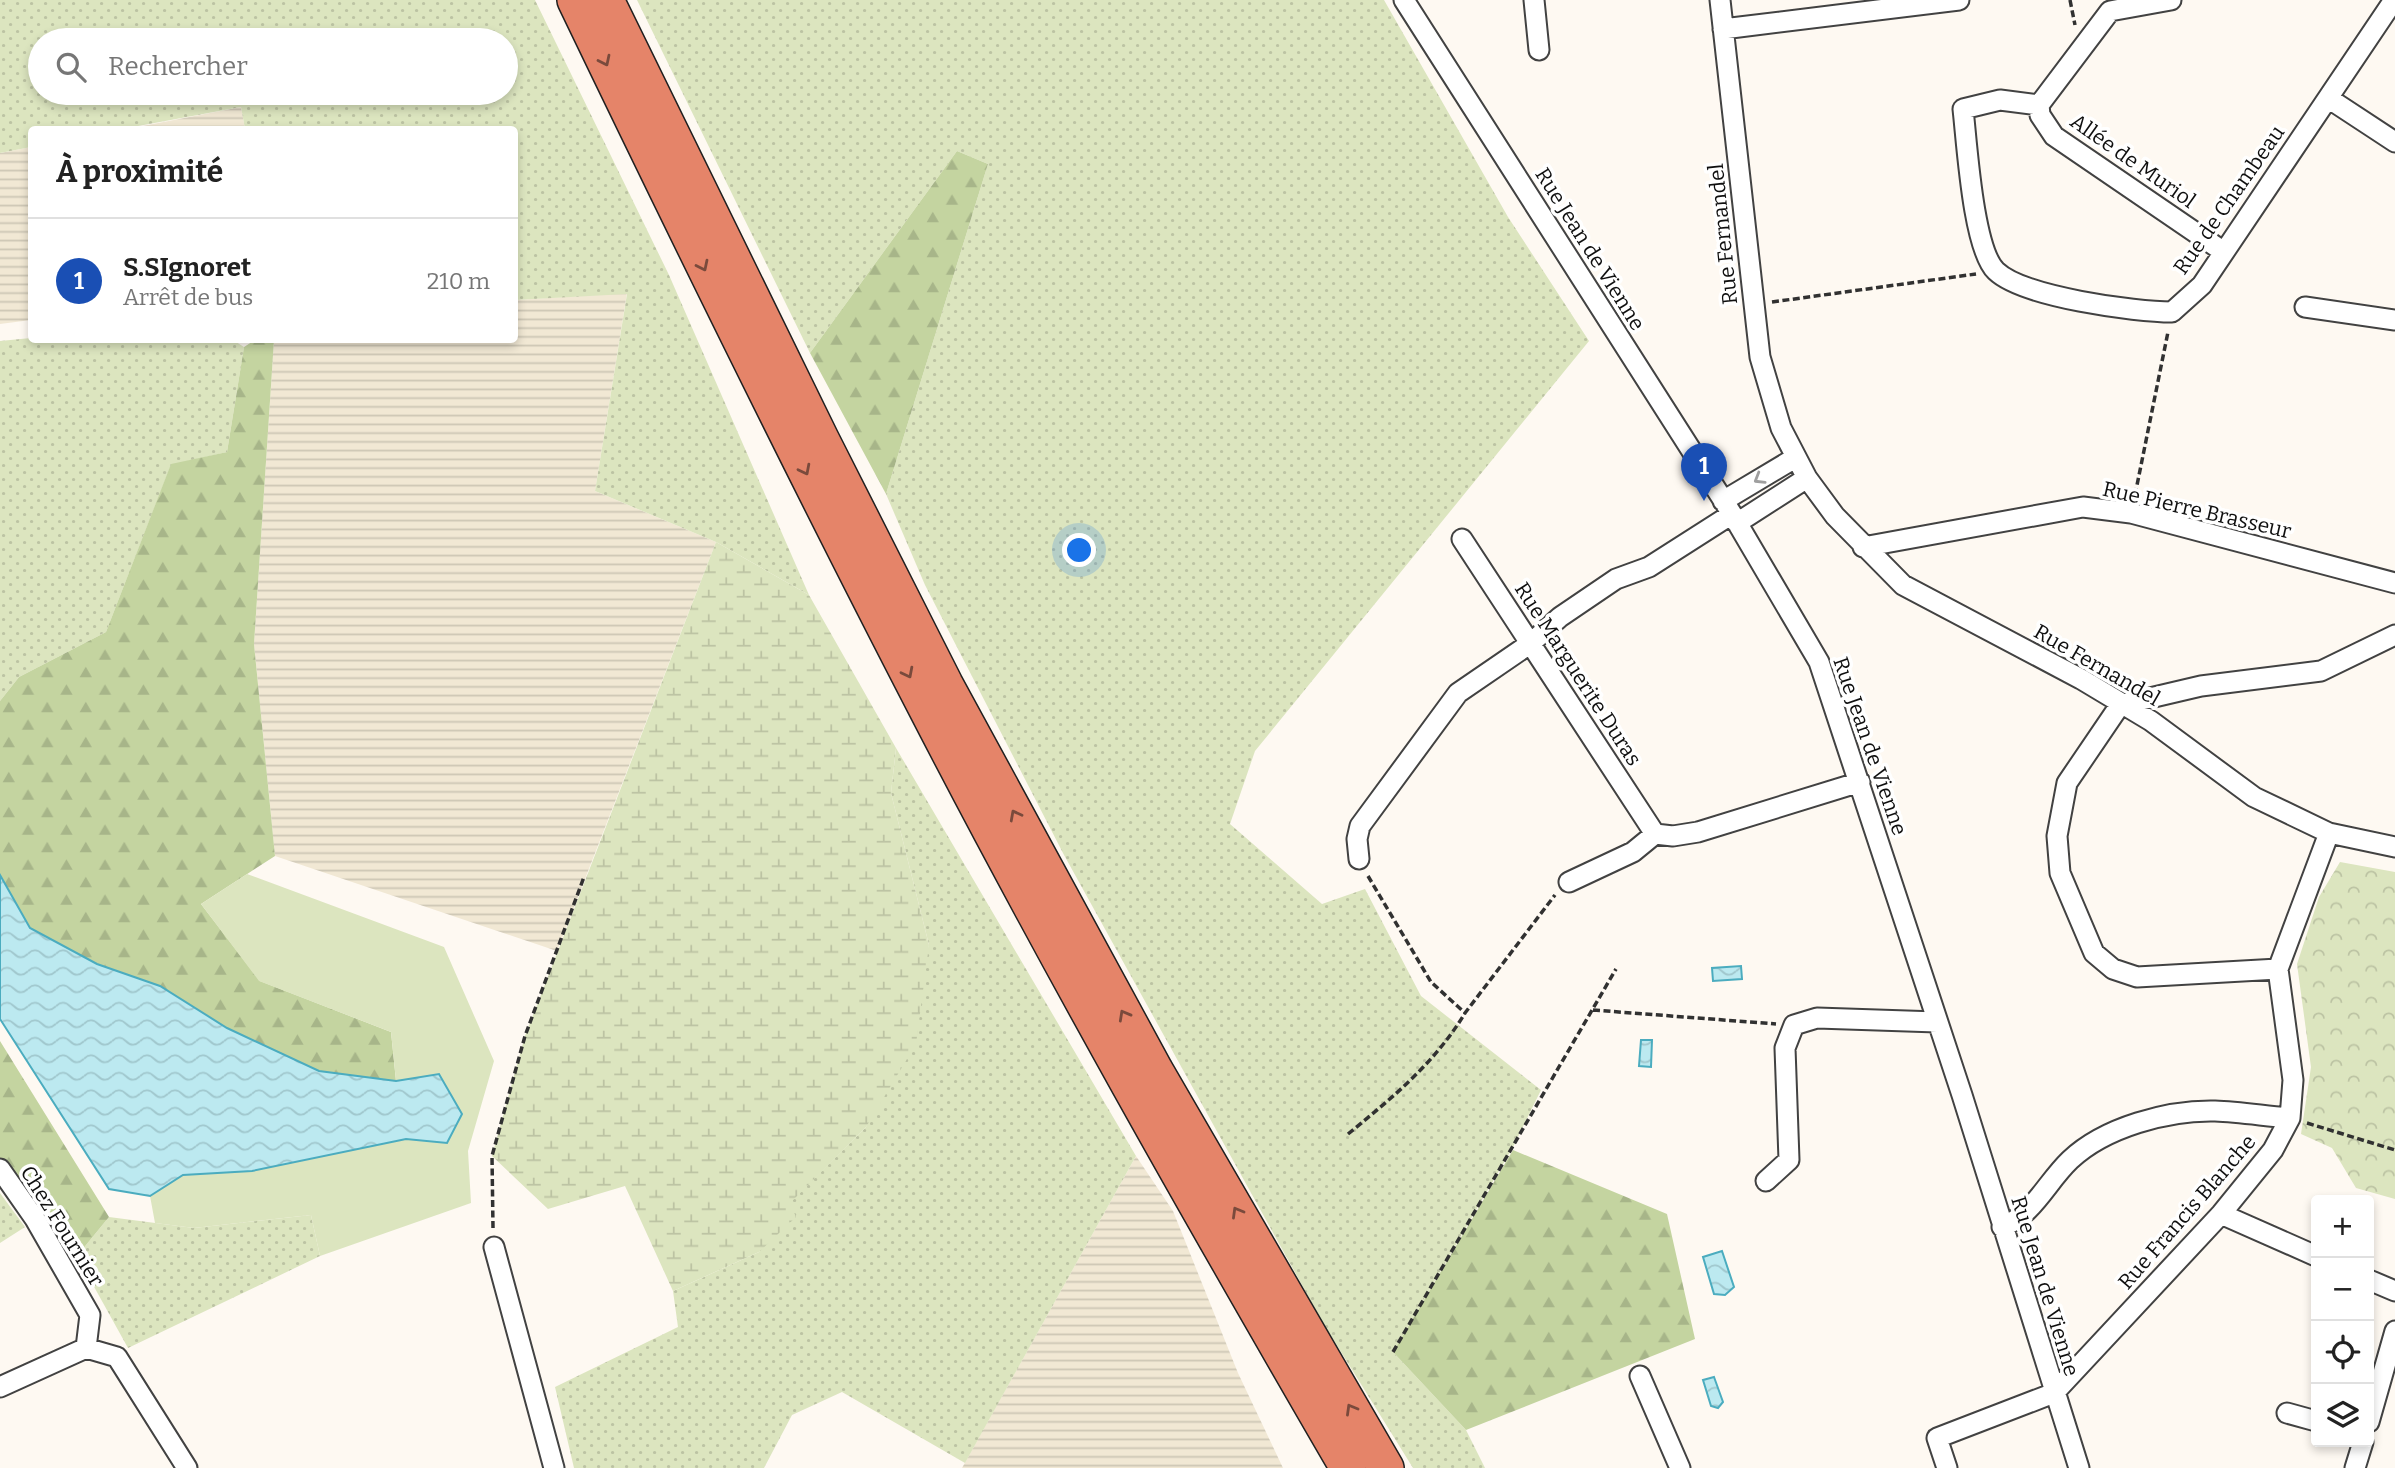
<!DOCTYPE html>
<html lang="fr">
<head>
<meta charset="utf-8">
<style>
  :root { --surface:#fff; --page:#f2f2f2; --text:#222; --muted:#767676; --line:#e0e0e0; --accent:#2563eb }
  body { margin:0; font-family:Bitter,serif; background:var(--page); color:var(--text) }
  .controls { position:absolute; right:21px; bottom:21px; display:grid; overflow:hidden; border-radius:7px; box-shadow:0 4px 10px #0003 }
  .controls button { width:63px; height:63px; display:grid; place-items:center; padding:0; border:0; border-bottom:2px solid var(--line); background:var(--surface); color:var(--text); font:35px sans-serif }
  .you { position:absolute; left:1080px; top:551px; width:24px; height:24px; margin:-18px; border:5px solid #fff; border-radius:50%; background:#1a73e8; box-shadow:0 0 0 10px #1a73e833 }
  .badge { display:grid; place-items:center; width:46px; height:46px; border-radius:50%; background:var(--accent); color:#fff; font-size:23px; font-weight:700 }
  .pin { position:absolute; translate:-50% -58px; filter:drop-shadow(0 2px 4px #0008) }
  .pin::after { content:''; position:absolute; top:37px; width:24px; height:21px; background:inherit; clip-path:polygon(0 0,100% 0,50% 100%) }
  .list { margin:0; padding:0; list-style:none }
  h2 { display:flex; justify-content:space-between; align-items:center; height:91px; margin:0; padding:0 28px; font-size:30px }
  h2 small { font-size:23px; font-weight:400; color:var(--muted) }
  .list li { display:grid; grid-template-columns:46px 1fr auto; gap:21px; align-items:center; box-sizing:border-box; height:126px; padding:0 28px; border-top:2px solid var(--line) }
  .list b { display:block; font-size:26px; white-space:nowrap }
  .list p { margin:0; font-size:23px; white-space:nowrap; color:var(--muted) }
  .list em { font-size:23px; font-style:normal; color:var(--muted) }
  .icon { flex:none; width:38px; height:38px; fill:none; stroke:currentColor; stroke-width:2; stroke-linecap:round; stroke-linejoin:round }
  .map { position:relative; flex:none; width:2395px; height:1468px; overflow:hidden }
  .search { position:absolute; background:var(--surface); box-shadow:0 4px 10px #0003; left:28px; top:28px; width:490px; height:77px; display:flex; align-items:center; gap:18px; box-sizing:border-box; padding:0 24px; border-radius:38px; color:var(--muted); font-size:26px }
  .panel { position:absolute; background:var(--surface); box-shadow:0 4px 10px #0003; left:28px; top:126px; width:490px; height:217px; border-radius:7px }
  .map>svg:first-child { display:block }
</style>
</head>
<body>
<div class="map">
<svg width="2395" height="1468" viewBox="0 0 2395 1468">
  <defs>
    <pattern id="farmland-rules" width="6" height="5" patternUnits="userSpaceOnUse" patternTransform="scale(1.75)"><rect width="6" height="5" fill="#f1e8d4"/><path d="M0 2.5h6" fill="none" stroke="#cdc6b5"/></pattern>
    <pattern id="grass-dots" width="8" height="8" patternUnits="userSpaceOnUse" patternTransform="scale(1.75)"><rect width="8" height="8" fill="#dce5bf"/><path d="M2 2h.1M6 6h.1" fill="none" stroke="#bcc3a3" stroke-width="1.8" stroke-linecap="round"/></pattern>
    <pattern id="forest-firs" width="22" height="20" patternUnits="userSpaceOnUse" patternTransform="scale(1.75)"><rect width="22" height="20" fill="#c4d4a0"/><path d="M5 1l3.5 6h-7zM16 11l3.5 6h-7z" fill="#a7b589"/></pattern>
    <pattern id="wetland-marsh" width="20" height="14" patternUnits="userSpaceOnUse" patternTransform="scale(1.75)"><rect width="20" height="14" fill="#dce5bf"/><path d="M1 5h8M5 5V1M11 12h8M15 12V8" fill="none" stroke="#bcc3a3"/></pattern>
    <pattern id="park-crowns" width="20" height="18" patternUnits="userSpaceOnUse" patternTransform="scale(1.75)"><rect width="20" height="18" fill="#dce5bf"/><path d="M2 6a3 3 0 1 1 6 0M12 15a3 3 0 1 1 6 0" fill="none" stroke="#bcc3a3"/></pattern>
    <pattern id="water-waves" width="16" height="10" patternUnits="userSpaceOnUse" patternTransform="scale(1.75)"><rect width="16" height="10" fill="#bce9f0"/><path d="M0 5q4-4 8 0t8 0" fill="none" stroke="#a0c7cd"/></pattern>
  </defs>
  <rect width="100%" height="100%" fill="#fef9f2"/>
  <path fill="url(#farmland-rules)" d="M241,107L245,129L122,130Z
    M31,147V320L0,324V153Z
    M627,293L595,491L716,542L557,951L275,856L254,644L274,340H514L515,300Z
    M1136,1156L1173,1211L1238,1373L1283,1468H962Z"/>
  <path fill="url(#grass-dots)" fill-rule="evenodd" d="M0,0H535L669,275L809,595L716,542L595,491L627,294L515,300L514,130L245,129L241,107L122,129L32,130L31,147L0,153ZM40,40H506V93H40Z
    M637,0H1384L1508,217L1589,341L1255,751L1230,824L1322,904L1365,889L1421,996L1541,1090L1513,1147L1393,1352L1466,1430L1485,1468H1413L1323,1323L1064,855L925,585L886,494L988,164L957,151L810,353Z
    M31,338L233,340L244,347L227,452L171,465L106,632L19,677L0,701V341Z
    M896,748L1136,1156L965,1463L842,1392L792,1415L764,1468H574L555,1387L678,1327L673,1291L759,1252L789,1203L866,1127L929,945L891,793Z
    M0,1193L25,1227L0,1243Z
    M311,1215L320,1256L128,1348L77,1256L109,1217L194,1228Z"/>
  <path fill="url(#forest-firs)" d="M957,151L988,164L886,494L810,353Z
    M255,340H274L254,644L275,856L201,904L260,981L391,1032L396,1081L319,1071L227,1028L160,986L97,964L29,928L0,875V701L19,677L106,632L171,464L227,452L244,347Z
    M0,1041L109,1217L77,1256L50,1212L35,1219L0,1169Z
    M1513,1150L1667,1214L1695,1339L1466,1430L1393,1352Z"/>
  <path fill="url(#wetland-marsh)" d="M716,542L809,595L896,748L891,793L929,945L916,1044L866,1127L790,1203L796,1217L759,1252L673,1291L625,1186L548,1209L492,1156L525,1036Z"/>
  <path fill="url(#park-crowns)" d="M2340,862L2395,872V1199L2356,1188L2332,1148L2301,1134L2311,1067L2297,964L2319,897Z"/>
  <path fill="#dce5bf" d="M247,874L444,947L494,1061L468,1151L471,1203L320,1256L311,1215L194,1228L155,1223L150,1196L183,1175L252,1171L406,1139L447,1143L439,1074L396,1081L391,1032L259,981L201,904Z"/>
  <path fill="url(#water-waves)" stroke="#4bacbf" stroke-width="2" d="M0,875L30,928L97,964L160,986L227,1028L319,1071L396,1081L439,1074L462,1114L447,1143L406,1139L252,1171L183,1175L150,1196L109,1189L0,1019Z
    M1741,966L1742,979L1713,981L1712,968Z
    M1641,1040H1652L1651,1067L1639,1066Z
    M1722,1251L1734,1287L1725,1295L1714,1294L1703,1257Z
    M1714,1377L1723,1402L1718,1408L1711,1406L1703,1380Z"/>
  <g fill="none" stroke-linecap="round" stroke-linejoin="round">
    <defs>
      <path id="street" d="M1404,0L1732,514L1819,662L1962,1095L2079,1468
        M1534,0L1539,50
        M1720,0L1760,357L1781,428L1807,478L1835,516L1903,585L2081,679L2151,721L2254,797L2329,833L2395,847
        M2171,0L2110,11L2039,105L2040,115L2054,136L2224,252
        M1723,29L1959,0
        M2328,98L2395,142
        M2039,105L2000,100L1963,109C1967,144 1973,249 1996,271C2023,297 2135,312 2172,312L2202,285L2394,0
        M2305,307L2395,320
        M1723,501L1795,458
        M1737,523L1807,478
        M1462,539L1655,834
        M1863,547L2083,507L2131,513L2395,583
        M1359,859L1357,839L1360,826L1458,693L1531,643L1560,617L1616,579L1649,567L1732,514
        M1569,882L1633,852L1655,834L1673,836L1698,832L1860,782
        M2278,969L2137,977L2113,969L2094,953L2060,873L2057,836L2067,783L2120,705L2201,686L2321,671L2395,635
        M0,1169L35,1219L90,1315L86,1348
        M1766,1181L1789,1160L1785,1048L1794,1025L1817,1018L1937,1022
        M2221,1214L2316,1256
        M2002,1227C2034,1214 2046,1183 2070,1160C2105,1127 2168,1110 2215,1111C2240,1112 2265,1116 2290,1118
        M494,1247L554,1468
        M2369,1280L2395,1291
        M86,1348L117,1357L187,1468
        M1640,1376L1680,1468
        M0,1387L86,1348
        M2287,1413L2316,1421
        M2369,1422L2395,1331
        M1947,1468L1937,1438L2054,1393L2221,1214L2273,1150L2290,1118L2293,1080L2278,969L2329,833
        M2355,1468L2363,1442"/>
      <path id="highway" d="M575,0C688,235 803,470 923,702C1057,962 1201,1215 1348,1468
        M606,0L821,439L945,684L1155,1070L1386,1468"/>
    </defs>
    <use href="#street" stroke="#424242" stroke-width="23"/>
    <use href="#highway" stroke="#202020" stroke-width="38"/>
    <path stroke="#313131" stroke-width="3.5" stroke-dasharray="7 3.5" stroke-linecap="butt" d="M2070,0L2075,25
      M1772,302L1976,274
      M2135,495L2168,332
      M1368,876L1431,982L1465,1013L1555,895
      M1593,1010L1776,1024
      M2307,1123L2395,1150
      M1348,1134C1392,1098 1435,1063 1465,1013
      M493,1228L492,1156L525,1036L584,877
      M1393,1352L1616,969"/>
    <use href="#street" stroke="#fff" stroke-width="19"/>
    <use href="#highway" stroke="#e58469" stroke-width="35"/>
  </g>
  <defs><path id="oneway-chevron" d="M-2-3.5L2.5 0L-2 3.5" fill="none" stroke-width="1.6" stroke-linecap="round" stroke-linejoin="round" transform="scale(1.75)"/></defs>
  <g stroke="#7a4a3c">
    <use href="#oneway-chevron" transform="translate(605 61) rotate(64)"/>
    <use href="#oneway-chevron" transform="translate(703 266) rotate(64)"/>
    <use href="#oneway-chevron" transform="translate(805 470) rotate(63)"/>
    <use href="#oneway-chevron" transform="translate(908 673) rotate(63)"/>
    <use href="#oneway-chevron" transform="translate(1015 815) rotate(-118)"/>
    <use href="#oneway-chevron" transform="translate(1124 1015) rotate(-119)"/>
    <use href="#oneway-chevron" transform="translate(1237 1212) rotate(-120)"/>
    <use href="#oneway-chevron" transform="translate(1351 1409) rotate(-120)"/>
  </g>
  <use stroke="#9f9f9f" href="#oneway-chevron" transform="translate(1759 479) rotate(149)"/>
  <g text-anchor="middle" stroke-width="7" stroke-linejoin="round" paint-order="stroke">
    <g font-size="21" fill="#0f0f0f" stroke="#fff">
      <text transform="translate(2133 161) rotate(35)" y="7">Allée de Muriol</text>
      <text transform="translate(2229 200) rotate(-55)" y="7">Rue de Chambeau</text>
      <text transform="translate(1723 234) rotate(-96)" y="7">Rue Fernandel</text>
      <text transform="translate(1590 249) rotate(58)" y="7">Rue Jean de Vienne</text>
      <text transform="translate(2197 510) rotate(13)" y="7">Rue Pierre Brasseur</text>
      <text transform="translate(2097 665) rotate(30)" y="7">Rue Fernandel</text>
      <text transform="translate(1578 674) rotate(57)" y="7">Rue Marguerite Duras</text>
      <text transform="translate(1870 746) rotate(71)" y="7">Rue Jean de Vienne</text>
      <text transform="translate(2187 1212) rotate(-49)" y="7">Rue Francis Blanche</text>
      <text transform="translate(62 1226) rotate(58)" y="7">Chez Fournier</text>
      <text transform="translate(2045 1286) rotate(73)" y="7">Rue Jean de Vienne</text>
    </g>
  </g>
</svg>
<div class="controls">
<button>+</button>
<button>−</button>
<button><svg class="icon" aria-label="locate" viewBox="0 0 24 24"><circle cx="12" cy="12" r="6"/><path d="M12 2v4M12 18v4M2 12h4M18 12h4"/></svg></button>
<button><svg class="icon" aria-label="layers" viewBox="0 0 24 24"><path d="M12 4l9 5-9 5-9-5zM3 14l9 5 9-5"/></svg></button>
</div>
<div class="you"></div>
<div class="pin badge" style="left:1704px;top:501px;background:#1a4fb4">1</div>
<div class="search"><svg class="icon" aria-label="search" viewBox="0 0 24 24"><circle cx="10" cy="10" r="6"/><path d="M15 15l6 6"/></svg>Rechercher</div>
<section class="panel">
<h2>À proximité<small></small></h2>
<ul class="list">
<li><span class="badge" style="background:#1a4fb4">1</span><div><b>S.SIgnoret</b><p>Arrêt de bus</p></div><em>210 m</em></li>
</ul>
</section>
</div>
</body>
</html>
